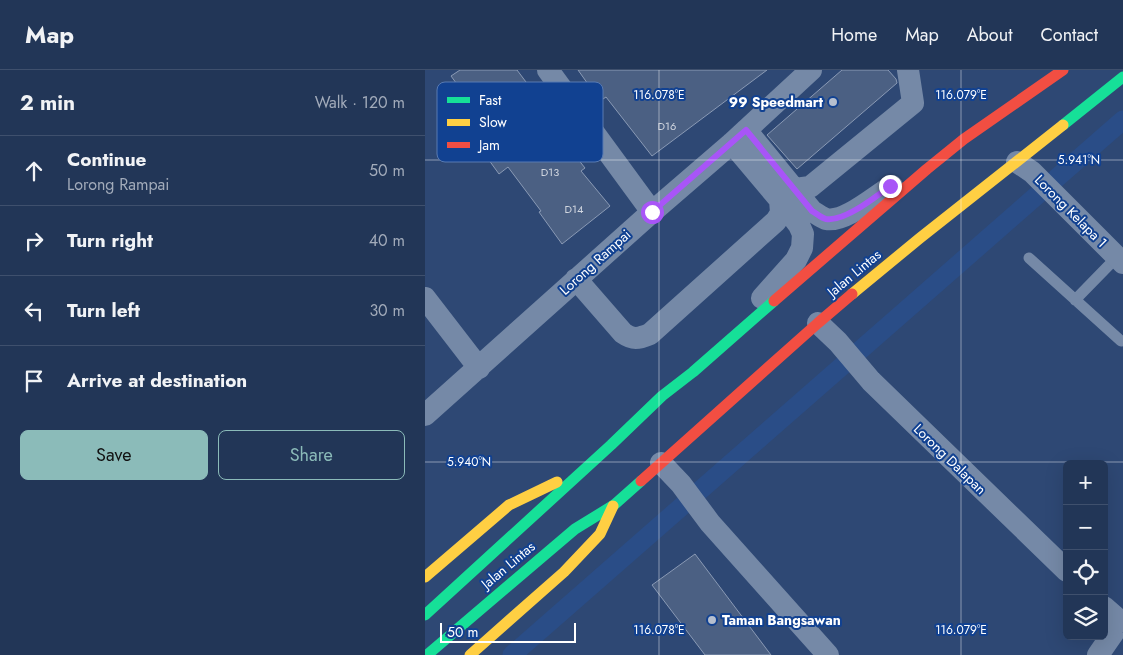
<!DOCTYPE html>
<html lang="en">
<head>
<meta charset="utf-8">
<style>
  :root { --surface:#223657; --page:#2a3e5d; --text:#f1f3f6; --muted:#a2abba; --line:#3f506d; --accent:#8bbbb9 }
  body { margin:0; font-family:Jost,sans-serif; background:var(--page); color:var(--text) }
  .controls { position:absolute; right:15px; bottom:15px; display:grid; overflow:hidden; border-radius:8px; box-shadow:0 5px 20px #0002 }
  .controls button { width:45px; height:45px; display:grid; place-items:center; padding:0; border:0; border-bottom:1px solid var(--line); background:var(--surface); color:var(--text); font:25px sans-serif }
  .scale { position:absolute; left:15px; bottom:12px; width:136px; box-sizing:border-box; padding-left:5px; border:2px solid #fff; border-top:0; font-size:14px; line-height:18px; white-space:nowrap; color:#fff; -webkit-text-stroke:4px #114191; paint-order:stroke }
  .stop { position:absolute; width:15px; height:15px; margin:-11px; border:4px solid #a855f7; border-radius:50%; background:#fff }
  .stop.end { background:#a855f7; border-color:#fff; box-shadow:0 1px 5px #0008 }
  .list { margin:0; padding:0; list-style:none }
  h2 { display:flex; justify-content:space-between; align-items:center; height:65px; margin:0; padding:0 20px; font-size:21px }
  h2 small { font-size:16px; font-weight:400; color:var(--muted) }
  .list li { display:grid; grid-template-columns:32px 1fr auto; gap:15px; align-items:center; box-sizing:border-box; height:70px; padding:0 20px; border-top:1px solid var(--line) }
  .list b { display:block; font-size:19px; white-space:nowrap }
  .list p { margin:0; font-size:16px; white-space:nowrap; color:var(--muted) }
  .list em { font-size:16px; font-style:normal; color:var(--muted) }
  .actions { display:flex; gap:10px; padding:15px 20px }
  .actions a { flex:1; padding:11px 0; border:1px solid var(--accent); border-radius:8px; text-align:center; font-size:18px; color:var(--accent) }
  .actions .main { background:var(--accent); color:#111 }
  .icon { flex:none; width:28px; height:28px; fill:none; stroke:currentColor; stroke-width:2; stroke-linecap:round; stroke-linejoin:round }
  .map { position:relative; flex:none; width:698px; height:585px; overflow:hidden }
  header { display:flex; align-items:center; gap:30px; box-sizing:border-box; height:70px; padding:0 25px; background:var(--surface); border-bottom:1px solid var(--line) }
  header strong { font-size:24px }
  nav { display:flex; gap:28px; margin-inline-start:auto; font-size:18px }
  main { display:flex }
  aside { flex:1; background:var(--surface) }
  .map>svg:first-child { display:block }
</style>
</head>
<body>
<header>
<strong>Map</strong>
<nav><a>Home</a><a>Map</a><a>About</a><a>Contact</a></nav>
</header>
<main>
<aside>
<h2>2 min<small>Walk · 120 m</small></h2>
<ul class="list">
<li><svg class="icon" aria-label="ahead" viewBox="0 0 24 24"><path d="M12 20V5M6 11l6-6 6 6"/></svg><div><b>Continue</b><p>Lorong Rampai</p></div><em>50 m</em></li>
<li><svg class="icon" aria-label="right" viewBox="0 0 24 24"><path d="M7 20v-9h11M14 6l5 5-5 5"/></svg><div><b>Turn right</b></div><em>40 m</em></li>
<li><svg class="icon" aria-label="left" viewBox="0 0 24 24"><path d="M17 20v-9H6M10 6l-5 5 5 5"/></svg><div><b>Turn left</b></div><em>30 m</em></li>
<li><svg class="icon" aria-label="arrive" viewBox="0 0 24 24"><path d="M6 21V4h12l-3 4 3 4H6"/></svg><div><b>Arrive at destination</b></div></li>
</ul>
<div class="actions"><a class="main">Save</a><a>Share</a></div>
</aside>
<div class="map">
<svg width="698" height="585" viewBox="0 0 698 585">
  <rect width="100%" height="100%" fill="#2e4874"/>
  <g fill="none" stroke-linecap="round" stroke-linejoin="round">
    <path stroke="#2a4d87" stroke-width="19" d="M87,585L698,50"/>
  </g>
  <path fill="#4b6083" stroke="#8a9ab5" d="M35,0H92L101,12L99,13L127,50L124,53L160,98L156,101L185,136L137,174L114,142L116,141L83,97L74,104L53,75L61,69L55,60L62,55L26,6Z
    M153,0H342L227,86L181,27L175,31Z
    M417,0H463L471,9L472,13L372,99L342,65Z
    M270,484L346,585H280L227,515Z"/>
  <g fill="none" stroke-linecap="round" stroke-linejoin="round">
    <path stroke="#7589a7" stroke-width="11" d="M604,188L696,271
      M650,230L692,187"/>
    <path stroke="#7589a7" stroke-width="22" d="M123,0L227,142
      M321,60L387,141C391,143 396,147 401,149C420,153 451,125 467,116
      M307,73L355,130L374,155L378,164L377,178L371,190L337,228
      M592,92L607,102L698,193
      M370,119L385,117L488,33L483,0
      M151,209L198,263C208,270 213,269 225,264L351,151L356,143L355,130
      M0,228L54,298
      M393,253L413,272L446,311L642,501
      M0,345L227,142L307,73L386,0
      M236,393L256,414L285,453L403,585
      M679,537L696,552L698,550
      M673,585L696,552"/>
    <path stroke="#16e098" stroke-width="11" d="M638,55L698,7
      M0,545L186,375L237,326L268,302L349,231
      M2,585L150,459L189,435L216,411"/>
    <path stroke="#ffcf43" stroke-width="11" d="M427,224L495,168L638,55
      M0,507L84,435L132,412
      M45,585L139,502L175,464L188,436"/>
    <path stroke="#f24e42" stroke-width="11" d="M349,231L502,99L539,69L638,0
      M216,411L393,253L427,224"/>
  </g>
  <g fill="none" stroke-linecap="round" stroke-linejoin="round">
    <path stroke="#a855f7" stroke-width="6" d="M227,142L321,60L387,141C391,143 396,148 401,149C419,152 451,127 465,116"/>
  </g>
  <path fill="none" stroke="#fff" stroke-width="1" stroke-opacity="0.45" d="M234,0V585M536,0V585M0,90H698M0,392H698"/>
  <g fill="#b6bfce" stroke="#114191" stroke-width="2">
    <circle cx="408" cy="32" r="5"/>
    <circle cx="287" cy="550" r="5"/>
  </g>
  <g text-anchor="middle" stroke-width="4" stroke-linejoin="round" paint-order="stroke">
    <g font-size="11" fill="#d2d7e0">
      <text x="242" y="60">D16</text>
      <text x="125" y="106">D13</text>
      <text x="149" y="143">D14</text>
    </g>
    <g font-size="14" font-weight="bold" fill="#fff" stroke="#114191" text-anchor="end">
      <text x="398" y="37">99 Speedmart</text>
      <text x="297" y="555" text-anchor="start">Taman Bangsawan</text>
    </g>
    <g font-size="14" fill="#fff" stroke="#114191">
      <text transform="translate(646 141) rotate(45)" y="5">Lorong Kelapa 1</text>
      <text transform="translate(170 192) rotate(-42)" y="5">Lorong Rampai</text>
      <text transform="translate(429 203) rotate(-40)" y="5">Jalan Lintas</text>
      <text transform="translate(525 389) rotate(44)" y="5">Lorong Dalapan</text>
      <text transform="translate(83 495) rotate(-40)" y="5">Jalan Lintas</text>
    </g>
  </g>
  <rect x="12" y="12" width="166" height="80" rx="8" fill="#114191" stroke="#587ab2" stroke-width="1"/>
  <rect x="22" y="27" width="23" height="6" fill="#16e098"/>
  <rect x="22" y="49" width="23" height="7" fill="#ffcf43"/>
  <rect x="22" y="72" width="23" height="6" fill="#f24e42"/>
  <g font-size="14" fill="#fff">
    <text x="54" y="35">Fast</text>
    <text x="54" y="57">Slow</text>
    <text x="54" y="80">Jam</text>
  </g>
  <g font-size="12" text-anchor="middle" fill="#fff" stroke="#114191" stroke-width="4" stroke-linejoin="round" paint-order="stroke">
    <text x="234" y="29">116.078°E</text>
    <text x="536" y="29">116.079°E</text>
    <text x="654" y="94">5.941°N</text>
    <text x="44" y="396">5.940°N</text>
    <text x="234" y="564">116.078°E</text>
    <text x="536" y="564">116.079°E</text>
  </g>
</svg>
<div class="controls">
<button>+</button>
<button>−</button>
<button><svg class="icon" aria-label="locate" viewBox="0 0 24 24"><circle cx="12" cy="12" r="6"/><path d="M12 2v4M12 18v4M2 12h4M18 12h4"/></svg></button>
<button><svg class="icon" aria-label="layers" viewBox="0 0 24 24"><path d="M12 4l9 5-9 5-9-5zM3 14l9 5 9-5"/></svg></button>
</div>
<div class="scale">50 m</div>
<div class="stop" style="left:227px;top:142px"></div>
<div class="stop end" style="left:465px;top:116px"></div>
</div>
</main>
</body>
</html>
